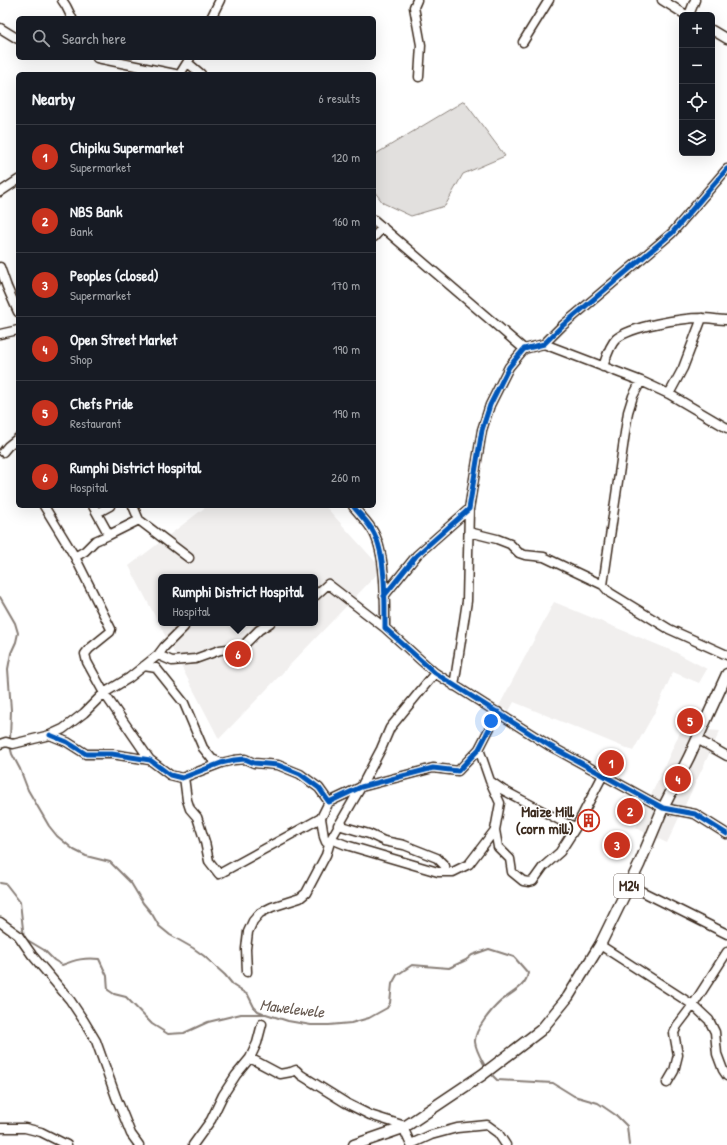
<!DOCTYPE html>
<html lang="en">
<head>
<meta charset="utf-8">
<style>
  :root { --surface:#171b24; --page:#20242c; --text:#f1f3f6; --muted:#9ea1a6; --line:#363941; --accent:#c8321e }
  body { margin:0; font-family:"Patrick Hand",sans-serif; background:var(--page); color:var(--text) }
  .controls { position:absolute; right:12px; top:12px; display:grid; overflow:hidden; border-radius:6px; box-shadow:0 4px 16px #0002 }
  .controls button { width:36px; height:36px; display:grid; place-items:center; padding:0; border:0; border-bottom:1px solid var(--line); background:var(--surface); color:var(--text); font:20px sans-serif }
  .you { position:absolute; left:491px; top:721px; width:14px; height:14px; margin:-10px; border:3px solid #fff; border-radius:50%; background:#1a73e8; box-shadow:0 0 0 6px #1a73e833 }
  .badge { display:grid; place-items:center; width:26px; height:26px; border-radius:50%; background:var(--accent); color:#fff; font-size:13px; font-weight:700 }
  .pin { position:absolute; translate:-50% -50%; border:2px solid #fff; box-shadow:0 1px 4px #0006 }
  .popup { position:absolute; left:158px; top:574px; width:160px; height:52px; box-sizing:border-box; display:grid; place-content:center; border-radius:6px; background:var(--surface); filter:drop-shadow(0 1px 3px #0005); font-size:13px; white-space:nowrap; color:var(--muted) }
  .popup b { font-size:15px; color:var(--text) }
  .popup::after { content:''; position:absolute; left:50%; top:100%; margin-left:-8px; border:8px solid transparent; border-top-color:var(--surface) }
  .list { margin:0; padding:0; list-style:none }
  h2 { display:flex; justify-content:space-between; align-items:center; height:52px; margin:0; padding:0 16px; font-size:17px }
  h2 small { font-size:13px; font-weight:400; color:var(--muted) }
  .list li { display:grid; grid-template-columns:26px 1fr auto; gap:12px; align-items:center; box-sizing:border-box; height:64px; padding:0 16px; border-top:1px solid var(--line) }
  .list b { display:block; font-size:15px; white-space:nowrap }
  .list p { margin:0; font-size:13px; white-space:nowrap; color:var(--muted) }
  .list em { font-size:13px; font-style:normal; color:var(--muted) }
  .icon { flex:none; width:22px; height:22px; fill:none; stroke:currentColor; stroke-width:2; stroke-linecap:round; stroke-linejoin:round }
  .map { position:relative; flex:none; width:727px; height:1145px; overflow:hidden }
  .search { position:absolute; background:var(--surface); box-shadow:0 4px 16px #0002; left:16px; top:16px; width:360px; height:44px; display:flex; align-items:center; gap:10px; box-sizing:border-box; padding:0 14px; border-radius:6px; color:var(--muted); font-size:15px }
  .panel { position:absolute; background:var(--surface); box-shadow:0 4px 16px #0002; left:16px; top:72px; width:360px; height:436px; border-radius:6px }
  .map>svg:first-child { display:block }
</style>
</head>
<body>
<div class="map">
<svg width="727" height="1145" viewBox="0 0 727 1145">
  <rect width="100%" height="100%" fill="#fff"/>
  <filter id="ink" filterUnits="userSpaceOnUse"><feTurbulence type="fractalNoise" baseFrequency=".025" numOctaves="2"/><feDisplacementMap in="SourceGraphic" scale="8" xChannelSelector="R" yChannelSelector="G"/><feConvolveMatrix kernelMatrix="1 2 1 2 8 2 1 2 1" color-interpolation-filters="sRGB"/></filter>
  <g filter="url(#ink)">
    <path fill="#f1efee" fill-rule="evenodd" d="M207,506H325L382,569L219,739L129,566ZM161,577H315V623H161Z
      M554,602L675,652L707,669L699,683L673,672L656,710L633,751L514,702L509,711L499,706Z
      M682,728L720,731L667,843L636,828Z"/>
    <path fill="#e2e0de" stroke="#8e857e" d="M464,101L505,156L463,174L445,206L411,216L383,203L374,191V155Z"/>
    <g fill="none" stroke-linecap="round" stroke-linejoin="round">
      <path stroke="#887e77" stroke-width="2" d="M0,597L15,623L18,633L16,642L11,653L8,669L11,710L10,740
        M10,746L12,754L20,769L28,790L49,826L57,836L74,850L86,856L110,862L131,883L143,903L152,914L159,926L170,935L193,948L204,956L225,975L234,986L248,995L254,1007L258,1011L263,1013
        M0,883L6,884L20,902L24,938L44,950L54,960L62,965C75,960 85,957 99,959L107,976L108,990L114,994L126,997L152,1024L168,1034L184,1033L208,1022L241,1014H266L288,1021L311,1025H329L351,1023L369,1018L387,1008L390,1003L392,984L397,975L412,965L449,968L466,960L472,955L489,949L514,957L528,973C526,987 512,992 501,1001C492,1009 474,1030 475,1042C476,1051 482,1060 486,1068
        M490,1073L497,1080L553,1083L574,1096L598,1103L617,1116L627,1126L629,1145"/>
      <defs>
        <path id="minor" d="M62,0L66,6L72,18
          M417,0L414,7L421,45L419,77
          M662,0L686,15
          M689,15L695,0
          M211,18L220,0
          M0,28L18,39
          M712,30L727,39
          M523,42L549,0
          M97,58L175,74
          M188,63L201,74
          M180,74L190,58
          M0,192L18,180
          M374,220L524,349
          M374,237L383,227
          M0,267L7,287L18,312
          M0,334L18,330
          M544,344L641,381L669,394L727,428
          M603,367C606,358 609,346 616,339C631,326 682,318 702,318C710,318 719,320 727,320
          M641,381L633,396L628,412L603,585L610,593L669,629L727,655
          M669,394L683,368L702,318
          M3,452L8,446L18,438
          M44,506L75,557L111,629L110,632L89,649L85,654L87,662L104,693L150,760
          M93,506L109,535L139,520L189,558
          M133,506L139,520
          M353,506C360,515 369,523 374,533C386,556 385,602 385,628L435,673L550,746L663,808L695,814L727,834
          M97,513L110,506
          M469,532L497,539L510,544L519,553L525,555L544,557L603,585
          M75,557L85,551L95,541L109,535
          M315,596L328,584L385,628
          M384,596L417,555L469,509L482,430L490,405L509,367L524,349L544,344L562,326L672,233L727,169
          M158,655L172,661L195,659L220,650L242,647L259,630L270,623
          M144,666L156,668L184,703L203,748L212,759L221,763
          M454,686L467,601L469,509
          M50,735L67,742L86,754H112L150,760L170,775L182,778L221,763L234,760L245,759L254,763L278,765L300,774L319,788L329,802L361,787L433,768L458,771L479,749L498,712
          M697,739L727,756
          M0,744L6,742L13,744L50,735L63,729L84,713L104,693L129,678L158,655L164,647L184,627L183,623
          M479,749L490,781L503,790L565,823L576,827L603,775
          M184,777L187,800L190,809L197,817L205,842L209,861L219,874L321,818L329,802
          M321,818L324,837L326,842L331,839L346,845L438,872H453L469,864L495,830L500,803L490,781
          M338,825L369,834L384,841L404,845L437,858L445,866L446,872
          M495,830L498,847L510,859L512,872L523,881L529,882L533,881L543,867L560,852L576,827
          M629,885L727,934
          M0,922L18,935L32,955L70,1000L84,1021L96,1041L116,1097L131,1134L139,1145
          M600,945L693,1005L709,1020L715,1032L717,1054L723,1070L727,1076
          M247,972L246,949L248,932L253,921L260,913L272,907L300,898L306,893L326,855L331,839L361,787L381,749L390,728L435,673
          M250,1058L280,1074L291,1072L296,1070L301,1075L346,1103L370,1115L402,1125L411,1145
          M667,1083L674,1071L678,1055L674,1033L677,1026L693,1005L727,952
          M0,1128H25L41,1132L67,1145
          M411,1144L431,1135L457,1128L487,1125L498,1133L506,1145
          M193,1145L211,1120L223,1095L236,1075L250,1058L257,1043L262,1024"/>
        <path id="major" d="M354,1145L403,1128L482,1075L541,1030L568,997L600,945L639,865L663,808L689,757L727,674"/>
      </defs>
      <use href="#minor" stroke="#3b2a1e" stroke-width="11"/>
      <use href="#major" stroke="#3b2a1e" stroke-width="13"/>
      <use href="#minor" stroke="#fff" stroke-width="8"/>
      <use href="#major" stroke="#fff" stroke-width="10"/>
      <defs>
        <path id="cycleway" d="M353,506C360,515 369,523 374,533C386,556 385,602 385,628L435,673L550,746L663,808L695,814L727,834
          M384,596L417,555L469,509L482,430L490,405L509,367L524,349L544,344L562,326L672,233L727,169
          M50,735L67,742L86,754H112L150,760L170,775L182,778L221,763L234,760L245,759L254,763L278,765L300,774L319,788L329,802L361,787L433,768L458,771L479,749L498,712"/>
      </defs>
      <use href="#cycleway" stroke="#fff" stroke-width="8"/>
      <use href="#cycleway" stroke="#0057b8" stroke-width="5"/>
    </g>
  </g>
  <defs>
    <symbol id="building-ring" viewBox="-11 -11 22 22"><circle r="9.5" fill="#fff" stroke="#c8321e" stroke-width="1.5"/><path d="M-4-6H4V6H1V3H-1V6H-4ZM-2.5-4.3h1.7v1.8h-1.7ZM.8-4.3h1.7v1.8H.8ZM-2.5-1h1.7V.8h-1.7ZM.8-1h1.7V.8H.8Z" fill="#c8321e"/></symbol>
  </defs>
  <g fill-rule="evenodd">
    <use href="#building-ring" x="576" y="808" width="25" height="25"/>
  </g>
  <g text-anchor="middle" stroke-width="3" stroke-linejoin="round" paint-order="stroke">
    <rect fill="#fff" stroke="#766a62" stroke-width="1" x="614" y="874" width="30" height="24" rx="3"/>
    <g font-size="14" font-weight="bold" fill="#3b2a1e">
      <text x="629" y="891">M24</text>
    </g>
    <g font-size="15" font-weight="bold" fill="#3b2a1e" stroke="#fff" text-anchor="end">
      <text x="574" y="817">Maize Mill<tspan x="574" dy="17">(corn mill)</tspan></text>
    </g>
    <g font-size="16" font-style="italic" fill="#685b52" stroke="#fff">
      <text transform="translate(292 1008) rotate(7)" y="6">Mawelewele</text>
    </g>
  </g>
</svg>
<div class="controls">
<button>+</button>
<button>−</button>
<button><svg class="icon" aria-label="locate" viewBox="0 0 24 24"><circle cx="12" cy="12" r="6"/><path d="M12 2v4M12 18v4M2 12h4M18 12h4"/></svg></button>
<button><svg class="icon" aria-label="layers" viewBox="0 0 24 24"><path d="M12 4l9 5-9 5-9-5zM3 14l9 5 9-5"/></svg></button>
</div>
<div class="you"></div>
<div class="pin badge" style="left:611px;top:763px">1</div>
<div class="pin badge" style="left:630px;top:811px">2</div>
<div class="pin badge" style="left:617px;top:845px">3</div>
<div class="pin badge" style="left:678px;top:779px">4</div>
<div class="pin badge" style="left:690px;top:721px">5</div>
<div class="pin badge" style="left:238px;top:654px">6</div>
<div class="popup"><b>Rumphi District Hospital</b>Hospital</div>
<div class="search"><svg class="icon" aria-label="search" viewBox="0 0 24 24"><circle cx="10" cy="10" r="6"/><path d="M15 15l6 6"/></svg>Search here</div>
<section class="panel">
<h2>Nearby<small>6 results</small></h2>
<ul class="list">
<li><span class="badge">1</span><div><b>Chipiku Supermarket</b><p>Supermarket</p></div><em>120 m</em></li>
<li><span class="badge">2</span><div><b>NBS Bank</b><p>Bank</p></div><em>160 m</em></li>
<li><span class="badge">3</span><div><b>Peoples (closed)</b><p>Supermarket</p></div><em>170 m</em></li>
<li><span class="badge">4</span><div><b>Open Street Market</b><p>Shop</p></div><em>190 m</em></li>
<li><span class="badge">5</span><div><b>Chefs Pride</b><p>Restaurant</p></div><em>190 m</em></li>
<li><span class="badge">6</span><div><b>Rumphi District Hospital</b><p>Hospital</p></div><em>260 m</em></li>
</ul>
</section>
</div>
</body>
</html>
